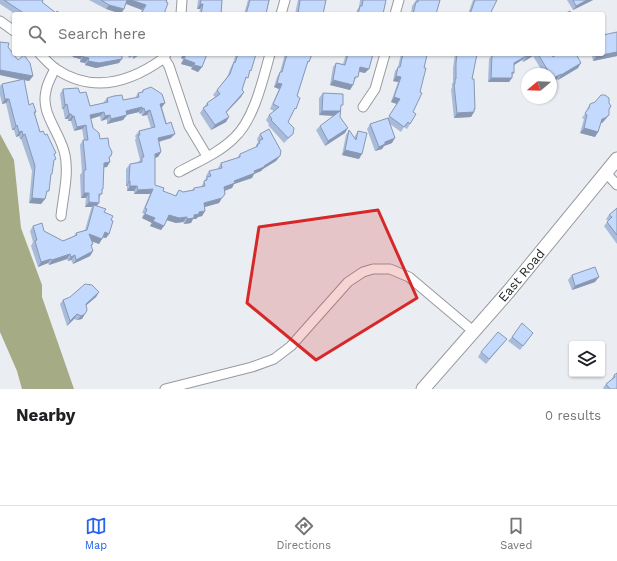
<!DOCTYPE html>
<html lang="en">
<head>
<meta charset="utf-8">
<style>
  :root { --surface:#fff; --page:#f6f6f6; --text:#202124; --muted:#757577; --line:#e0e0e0; --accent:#2563eb }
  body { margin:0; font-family:"Work Sans",sans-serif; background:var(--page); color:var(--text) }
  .controls { position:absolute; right:12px; bottom:12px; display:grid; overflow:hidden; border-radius:4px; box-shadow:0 1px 3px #0004 }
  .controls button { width:36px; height:36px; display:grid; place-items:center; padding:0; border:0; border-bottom:1px solid var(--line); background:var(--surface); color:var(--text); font:20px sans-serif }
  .compass { position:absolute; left:521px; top:68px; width:36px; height:36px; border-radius:50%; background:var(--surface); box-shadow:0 1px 3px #0004; rotate:251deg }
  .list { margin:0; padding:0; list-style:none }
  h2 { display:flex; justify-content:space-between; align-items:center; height:52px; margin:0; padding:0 16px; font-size:17px }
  h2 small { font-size:13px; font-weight:400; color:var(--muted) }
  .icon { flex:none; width:22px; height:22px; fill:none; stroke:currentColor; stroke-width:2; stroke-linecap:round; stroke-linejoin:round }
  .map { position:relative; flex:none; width:617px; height:389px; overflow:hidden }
  .search { position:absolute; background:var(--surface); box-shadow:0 1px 3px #0004; left:12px; right:12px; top:12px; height:44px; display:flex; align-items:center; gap:10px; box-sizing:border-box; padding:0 14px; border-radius:4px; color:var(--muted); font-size:15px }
  .sheet { height:116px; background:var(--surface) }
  nav { display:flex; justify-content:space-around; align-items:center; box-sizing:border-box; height:56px; border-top:1px solid var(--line); background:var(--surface); font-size:11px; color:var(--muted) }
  nav a { display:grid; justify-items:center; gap:2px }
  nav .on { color:var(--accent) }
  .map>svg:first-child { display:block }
</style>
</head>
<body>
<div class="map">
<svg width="617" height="389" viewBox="0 0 617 389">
  <rect width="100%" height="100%" fill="#eaedf2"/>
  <path fill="#a5ab84" d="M0,134L14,160L21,228L42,285V297L74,389H22L17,371L0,332Z"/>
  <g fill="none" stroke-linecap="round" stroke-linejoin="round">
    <defs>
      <path id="street" d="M181,14L182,0
        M281,14L285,0
        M395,14L399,0
        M0,21L14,31
        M40,54C45,59 50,65 56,69C93,94 131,82 164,58L166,54
        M164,58L169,66L189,126L207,156
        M55,68C52,76 47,83 46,91C40,114 61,133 65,155C69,174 63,197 61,216
        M363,107L375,89L385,54
        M179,172C197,162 219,153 234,138C254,120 263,79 270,54
        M606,173L617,185
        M165,389L252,367L274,359L291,346L348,282L363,272L373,269H390L409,277L473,331"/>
      <path id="secondary" d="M423,389L509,291L617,159"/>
    </defs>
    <use href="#street" stroke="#989a9f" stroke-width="11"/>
    <use href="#secondary" stroke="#989a9f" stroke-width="15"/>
    <use href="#street" stroke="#fff" stroke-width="9"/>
    <use href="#secondary" stroke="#fff" stroke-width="13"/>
  </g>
  <path fill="#a9bbda" d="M0,0H43L42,2L56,13L61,14H15L0,4Z
    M89,0H167L164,14H140L142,10L126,4L106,9Z
    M198,0H222L221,14H199L200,9H197Z
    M248,0H270L269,2L266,14H244Z
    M298,0H326L323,14H295Z
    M360,0H386L383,14H356L357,10L359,7Z
    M416,0H440L436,14H411L412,6L415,2Z
    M473,0H498H496L490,14H468Z
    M567,0H593L573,10Z
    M617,32V56L593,61L592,56H590L589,54H603Z
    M0,42L8,47L18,60L33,76L29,81L24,80L29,105L36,112L35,114L40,132L54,155V162L45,199L41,204L29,203L32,171L21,139H20L19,136L16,137L14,130H12L6,103L2,104L0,95V86L2,84L21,80L0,75Z
    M68,54H122L119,63L96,68L85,65V63L80,62V59L73,57Z
    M127,54H139V55L133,59L132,56L129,58Z
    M183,54H207L202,67L198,72L191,69L192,67L181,64L183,59L181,58Z
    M236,54H256L249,74L244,82L242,90L244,92L241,97L226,113L229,117L226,122L211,130L200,113L207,103L215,97L213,95L227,77L231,67L233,63Z
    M285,54H312L306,67L297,96L293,113L288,122L293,134L284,143L268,125L269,124L266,120L269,115L274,111L270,109L279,89L274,87L277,77L280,72Z
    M346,54H373L365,73L359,72L350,90L330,85L333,67L336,63L343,64Z
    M401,54H425L410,124L407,129L404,127L401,132L390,124L392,143L384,146L382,149L375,151L367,129L370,124L388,118L397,104L391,102L398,82L393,81L395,71L398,67Z
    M455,54H477L472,79L475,109L474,111V112L471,117L454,118L451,89L452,88V84L453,82V68Z
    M501,54L514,55V54H551L553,57L578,68L558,80L557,79L551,83V74H544L533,56L523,62L522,60L514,65V73L509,82H488L489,59L492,55H500Z
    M63,89L80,93L90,106L103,103L107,98L123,100L135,98L138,93H141L143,90L165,103L162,107L171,138L159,142L161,152L158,157L155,158V185L163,191L175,196L179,190L183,192L192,190L194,188L201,187L206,178V176L209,171L218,169V168L221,163L237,158L240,154L256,148V145L258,142L257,139L260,134L280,156L276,161L263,169L261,171L254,174L252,178L234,184L232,188L225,191L219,203L205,207V211L202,216L198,217L196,219H193L191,223L184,224L183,222L176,223L167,220L161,230L150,226L152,223L142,218L144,213H142L150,194H134V191H127V186H126V169L130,164L138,162L140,160L135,140L136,138L135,136L139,131L151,128L147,115L142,116L141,113L139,114V112L126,115L123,120L107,124V119L101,121L100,116L91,119L93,128L100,139L110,159L107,167H104L102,191L97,206L111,220L109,234L106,238L103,237L99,244L91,241L93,244L91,246L93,251L90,256L73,264L71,260L68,261L67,259L49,265L48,263L38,267L31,246L33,242L30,231L33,226L44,231L63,241L74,236L76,233L85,230L91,209L92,207H85L86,198H81L80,175L82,172L80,145L83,140H84L82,129L74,131L71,121H68V119H65L63,109H62L60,94Z
    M323,93L341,108L340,117L345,133L325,146L316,130L320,126L334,116L319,115V98Z
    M609,103L611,106L609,110V115L605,120L602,123H601L598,132L595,137L580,133L584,119L582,118L586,112L587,109L590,104Z
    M349,130L354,138L355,136L358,131L359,159L342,155L346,135Z
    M617,208V244L604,226L608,221L606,219L609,215Z
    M572,275L595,282L572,290L568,280Z
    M99,292L96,297L86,305L82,319L77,320L74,319L67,326L60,304L63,300Z
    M512,337H530L520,350L508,341Z
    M507,339L486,364L478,357L481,352Z
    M617,373V389H604L603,388L606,384L611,380L614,375Z"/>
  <path fill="#8998b2" d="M127,0H131L146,5L142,10L124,3Z
    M587,0H593L573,10L576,6Z
    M200,4H203L200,9H197Z
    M109,5L124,9L121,14L106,9Z
    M617,52V56L593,61L596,56Z
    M75,54H84L80,59L73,57Z
    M132,54H133L132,56L129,58Z
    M136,54H139V55L133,59Z
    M184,54H186L183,59L181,58Z
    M532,54H535L533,56L523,62L527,57Z
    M526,56L522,60L511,67L514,63Z
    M83,57L89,58L85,63L80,62Z
    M122,59L119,63L96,68L85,65L88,61Z
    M184,59L195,63L192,67L181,64Z
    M581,63L578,68L558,80L561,75Z
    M194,65L202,67L198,72L191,69Z
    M360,67L369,69L365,73L357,71Z
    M0,70L33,76L29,81L0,75Z
    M561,74L557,79L551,83L554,78Z
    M396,76L401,77L398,82L393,81Z
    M491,78H512L509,82H488Z
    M333,80L353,85L350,90L330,85Z
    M277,83L282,84L279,89L274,87Z
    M244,92L241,97L222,117L226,112Z
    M394,97L400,99L397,104L391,102Z
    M5,99H9L6,103L2,104Z
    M165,103L162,107L157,109L160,104Z
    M67,104L63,109H62L65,105Z
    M142,107L139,112L122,116L126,111Z
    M144,108L141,113L139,114L142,109Z
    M475,109L473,112H474L471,117L454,118L457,113Z
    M150,110L147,115L142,116L145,112Z
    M322,111H340L337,116L319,115Z
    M104,112L100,116L87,120L90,115Z
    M69,114H71L68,119H65Z
    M110,115L107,119L101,121L105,116Z
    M127,115L123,120L107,124L111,119Z
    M609,115L602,123H599L602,119Z
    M72,116H74L71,121H68Z
    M229,117L226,122L211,130L215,125Z
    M17,125L14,130H12Z
    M86,125L82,129L74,131L77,127Z
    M348,128L345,133L325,146L328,141Z
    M584,128L598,132L595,137L580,133Z
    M22,131L19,136L16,137L19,132Z
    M25,134L21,139H20L23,135Z
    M175,134L171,138L154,143L158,138Z
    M395,138L392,143L384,146L382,149L375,151L379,147L385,142Z
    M345,150L362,154L359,159L342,155Z
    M161,152L158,157L152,158L155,154Z
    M280,156L276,161L263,169L261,171L254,174L252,178L234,184L232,188L220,192L224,187L234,181L254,171Z
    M110,162L107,167L100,168L104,163Z
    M129,181H130L127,186H126Z
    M130,186H137L134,191H127Z
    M153,189L150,194H134L138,190Z
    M84,193H89L86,198H81Z
    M32,198L45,199L41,204L29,203Z
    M222,198L219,203L201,208L204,203Z
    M89,202L99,203L96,207L94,205L92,207H85Z
    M205,211L202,216L198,217L196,219H193L191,223L184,224L187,219L194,215L199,212Z
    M145,214L155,218L152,223L142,218Z
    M169,215L187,217L183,222L176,223L166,220Z
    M153,221L164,226L161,230L150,226Z
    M105,232L109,234L106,238L101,237Z
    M89,234L102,239L99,244L85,239Z
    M93,251L90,256L73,264L76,260Z
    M70,254L67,259L49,265L52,260Z
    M75,255L71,260L68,261L71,257Z
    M51,259L48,263L38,267L41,262Z
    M599,277L595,282L572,290L575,286Z
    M99,292L96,297L82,309L86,304Z
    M77,314L74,319L67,326L70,321Z
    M85,314L82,319L77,320L81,316Z"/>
  <path fill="#c4d9fe" stroke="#8998b2" d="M4,0H43L42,2L56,13L57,11L61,14H25Z
    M101,0H127L124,9L109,5Z
    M131,0H167L166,2L168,3L164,14H141L146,5Z
    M201,0H222L221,14H201L203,4H200Z
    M250,0H269L266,14H246Z
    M300,0H326L323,14H298Z
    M363,0H386L383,14H358L360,6H362Z
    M418,0H440L436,14H413L416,2H418Z
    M475,0H497L490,14H470Z
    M573,0H587L576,6Z
    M570,11L571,14H564Z
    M617,32V52L596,56V54H603V35Z
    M0,42L9,43L8,47L18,60L24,55L30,63L33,76L0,70Z
    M83,54H122V59L99,63L88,61L89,58L83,57L84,54Z
    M185,54H207L202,67L194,65L195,63L184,59L186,54Z
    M238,54H256L251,71L250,70L248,78L246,77L242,90L244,92L226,112L229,117L215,125L203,108L208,105L207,103L220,94L217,90L230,74L234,62L235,63Z
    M287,54H312L309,62L308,61L297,96L300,98L296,109L295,108L288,122L294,128L293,134L288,138L271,120L272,119L269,115L279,107L273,104L282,84L277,83L280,72H282Z
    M348,54H373L369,69L360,67L358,77H355L353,85L333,80L336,63L345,65Z
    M403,54L427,55L424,68H426L420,92L422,93L413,112L416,114L410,124L408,122L404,127L389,116L400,99L394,97L401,77L396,76L398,67H400Z
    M457,54H477L472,79H474L475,109H474V112L457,113L454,84H455V79H456V63Z
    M501,54L519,55V54H532L527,57L526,56L514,63V73L512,72V78H491L492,55H501Z
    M538,54H551L553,57L558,54H576L581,63L561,75V74L554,78L552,74H550Z
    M24,79L29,105L33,103L36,112H34L40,132L43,131L45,135L47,134L56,153L54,154L56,159L54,160L52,174H51L49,191H47L45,199L32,198L35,166L25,134L23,135L22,131L19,132L17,125L16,126L9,99H5L2,84Z
    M151,87L162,94L165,103L160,104L166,124L171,122L175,134L158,138L161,152L155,154V185L164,188L163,191L176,196L179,190L183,192L194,190V188L205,186L204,181L207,180V177L211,176L209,171L222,168L221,163L240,157V154L258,146L257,145L260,143L259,141L263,139L260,134L269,129L281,151L280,156L264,166V167L254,171L255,173L234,181L235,183L224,187L225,194L222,198L204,203L205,211L199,212V214L194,215V218L187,219V217L179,218L169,215L164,226L153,221L155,218L145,214L147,209L145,208L153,189L138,190L137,186H130V181H129L130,164L142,162V157H144L138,135H140L139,131L155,127L150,110L145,112L144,108L142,109V107L126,111L127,115L111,119L110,115L105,116L104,112L90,115L93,128L99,133L100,139L108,138L109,146L112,152L111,156L109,157L110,162L104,163L103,189H102V194H99V203L89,202V193H84V170H86L83,140H88L86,125L77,127L74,116H72L71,114H69L67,104L65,105L63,89L78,88L80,93L86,92L90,106L108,102L107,98L114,96L122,95L123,100L139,97L138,93L143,92V90Z
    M323,93L343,94V105H341L340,117L348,128L328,141L320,126L340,111H322Z
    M601,95H605L609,98V103L611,106L609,109V115L605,118L602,119L598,132L584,128L587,115L585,113L589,108L590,104L595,102Z
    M388,118L395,138L385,142V144L379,147L370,124Z
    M349,130L356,140L358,131L367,133L362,154L345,150Z
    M94,205L106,209L104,212L113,216L111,220L113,221L109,234L105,232L102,239L89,234L93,244L91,245L93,251L76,260L75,255L71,257L70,254L52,260L51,259L41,262L35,241L37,240L33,226L42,223L44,231L63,241L77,235L76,233L87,230Z
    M617,208V235L607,222L612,217L609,215Z
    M595,267L599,277L575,286L572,275Z
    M85,284L92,285L99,292L86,304L87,310L85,314L81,316L77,314L70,321L63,300L70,297Z
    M522,323L533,333L523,346L512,337Z
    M498,332L507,339L489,359L481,352Z
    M617,373V389H610L606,384L615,377L614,375Z"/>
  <path fill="#d62828" fill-opacity="0.2" stroke="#d62828" stroke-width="3" stroke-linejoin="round" d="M378,210L417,298L316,360L247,303L259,227Z"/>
  <g text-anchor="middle" stroke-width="3" stroke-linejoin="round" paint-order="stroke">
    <g font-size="13" fill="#272829" stroke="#fff">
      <text transform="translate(521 275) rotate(-50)" y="5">East Road</text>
    </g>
  </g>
</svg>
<div class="controls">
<button><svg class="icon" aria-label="layers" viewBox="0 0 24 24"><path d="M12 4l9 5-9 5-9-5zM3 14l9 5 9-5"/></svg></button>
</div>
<svg class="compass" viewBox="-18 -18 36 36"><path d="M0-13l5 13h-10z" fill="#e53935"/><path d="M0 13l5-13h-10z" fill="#757577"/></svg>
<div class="search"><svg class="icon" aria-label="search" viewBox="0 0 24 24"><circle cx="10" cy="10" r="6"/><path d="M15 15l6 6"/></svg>Search here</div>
</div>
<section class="sheet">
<h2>Nearby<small>0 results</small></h2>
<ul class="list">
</ul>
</section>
<nav>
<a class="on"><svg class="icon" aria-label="map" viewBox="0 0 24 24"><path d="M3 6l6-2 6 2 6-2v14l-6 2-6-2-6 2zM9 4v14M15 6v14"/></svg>Map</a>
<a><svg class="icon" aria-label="directions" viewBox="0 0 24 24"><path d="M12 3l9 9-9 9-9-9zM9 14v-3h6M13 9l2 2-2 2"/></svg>Directions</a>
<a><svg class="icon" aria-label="saved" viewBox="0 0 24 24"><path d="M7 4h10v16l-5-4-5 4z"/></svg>Saved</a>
</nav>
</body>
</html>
